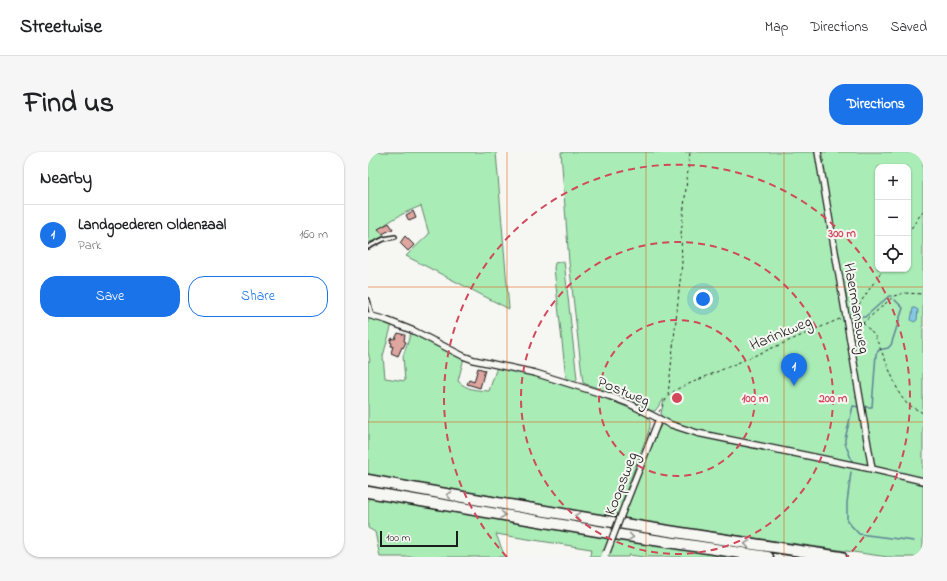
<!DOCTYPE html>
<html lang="en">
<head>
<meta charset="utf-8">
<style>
  :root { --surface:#fff; --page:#f6f6f6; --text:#202124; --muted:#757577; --line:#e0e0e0; --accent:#1a73e8 }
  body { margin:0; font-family:"Indie Flower",sans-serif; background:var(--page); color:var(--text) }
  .controls { position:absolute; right:12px; top:12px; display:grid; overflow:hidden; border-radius:8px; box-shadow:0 1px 3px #0004 }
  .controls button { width:36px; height:36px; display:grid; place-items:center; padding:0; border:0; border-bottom:1px solid var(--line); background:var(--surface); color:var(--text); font:20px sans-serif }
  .scale { position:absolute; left:12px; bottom:10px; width:78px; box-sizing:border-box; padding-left:4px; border:2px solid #1c1c1c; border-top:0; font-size:11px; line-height:14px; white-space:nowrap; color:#1c1c1c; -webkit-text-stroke:3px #f6f6f2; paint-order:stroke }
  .you { position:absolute; left:335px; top:147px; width:14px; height:14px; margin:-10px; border:3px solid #fff; border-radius:50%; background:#1a73e8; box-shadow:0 0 0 6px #1a73e833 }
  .badge { display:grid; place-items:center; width:26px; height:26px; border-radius:50%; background:var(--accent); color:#fff; font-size:13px; font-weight:700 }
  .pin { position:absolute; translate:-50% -33px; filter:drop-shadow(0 1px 2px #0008) }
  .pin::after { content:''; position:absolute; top:21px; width:14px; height:12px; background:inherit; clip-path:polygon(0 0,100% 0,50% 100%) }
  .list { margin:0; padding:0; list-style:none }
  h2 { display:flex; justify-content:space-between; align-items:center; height:52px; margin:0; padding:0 16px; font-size:17px }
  h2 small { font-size:13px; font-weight:400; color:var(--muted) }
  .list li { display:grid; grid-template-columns:26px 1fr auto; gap:12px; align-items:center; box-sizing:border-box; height:60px; padding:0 16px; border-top:1px solid var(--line) }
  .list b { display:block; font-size:15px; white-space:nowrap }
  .list p { margin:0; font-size:13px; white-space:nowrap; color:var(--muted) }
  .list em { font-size:13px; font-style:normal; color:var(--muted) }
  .actions { display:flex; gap:8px; padding:12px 16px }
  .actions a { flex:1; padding:9px 0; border:1px solid var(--accent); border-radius:16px; text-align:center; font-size:14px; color:var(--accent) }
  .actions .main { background:var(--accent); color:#fff }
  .icon { flex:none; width:22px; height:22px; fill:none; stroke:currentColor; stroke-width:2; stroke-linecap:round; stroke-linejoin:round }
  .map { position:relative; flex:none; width:555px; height:405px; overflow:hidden; border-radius:16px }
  header { display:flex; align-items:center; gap:24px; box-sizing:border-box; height:56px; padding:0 20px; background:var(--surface); border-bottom:1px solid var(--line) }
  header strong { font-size:19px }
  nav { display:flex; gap:22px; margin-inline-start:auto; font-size:14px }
  .intro { display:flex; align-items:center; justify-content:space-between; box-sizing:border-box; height:96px; padding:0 24px }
  h1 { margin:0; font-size:28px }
  .button { padding:10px 18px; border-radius:16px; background:var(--accent); color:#fff; font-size:14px; font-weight:700 }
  main { display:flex; gap:24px; padding:0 24px }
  aside { flex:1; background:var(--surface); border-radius:16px; box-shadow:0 1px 3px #0004 }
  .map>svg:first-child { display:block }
</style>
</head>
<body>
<header>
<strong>Streetwise</strong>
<nav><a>Map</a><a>Directions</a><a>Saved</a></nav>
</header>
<div class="intro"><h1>Find us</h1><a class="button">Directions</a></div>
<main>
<aside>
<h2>Nearby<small></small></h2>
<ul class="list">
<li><span class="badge">1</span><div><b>Landgoederen Oldenzaal</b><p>Park</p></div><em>160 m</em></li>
</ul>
<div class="actions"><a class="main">Save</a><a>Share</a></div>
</aside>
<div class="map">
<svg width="555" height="405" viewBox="0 0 555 405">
  <rect width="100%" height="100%" fill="#f6f6f2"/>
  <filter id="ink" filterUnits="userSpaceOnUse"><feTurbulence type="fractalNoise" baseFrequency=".025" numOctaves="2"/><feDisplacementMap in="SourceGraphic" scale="8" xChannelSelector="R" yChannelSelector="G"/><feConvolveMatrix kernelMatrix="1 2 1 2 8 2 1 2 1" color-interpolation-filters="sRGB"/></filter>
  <g filter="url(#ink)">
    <path fill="#a9ecb6" stroke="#628469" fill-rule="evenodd" d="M0,0H128L141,157L38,104L61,82L53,54C37,60 24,67 11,77L17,84L0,91Z
      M193,0H555V405H520L275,370L0,323V210L2,209L0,200V164L24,172L15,204L17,226L37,229L35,204L43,181L96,206L90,229C99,238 108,238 121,239L129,215C181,225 231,242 279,264C284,270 282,274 280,281L254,350L261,352L287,283C292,276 296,271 293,262L296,247L287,259H284L261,247L215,231L201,110ZM510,15H540V117H510Z
      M196,109L209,227L207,229L198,226L186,116L187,111Z
      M0,345L138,369L366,405H276L261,403L260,405H240L242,400L235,398L232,405H222L223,397L128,382L137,405H12L7,380L0,376Z"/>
    <path fill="#85c8e6" stroke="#5b8395" d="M545,156H547L550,158L549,168L546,170L543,168Z"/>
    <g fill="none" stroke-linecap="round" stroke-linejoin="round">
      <path stroke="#5b8395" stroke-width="1.5" d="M487,165H497L521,144H523
        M496,255H504L508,202L511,198L520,196L523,193L535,156L527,148
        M484,309L477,291V287L485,254L492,255
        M483,320L479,351V369L491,382L546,389"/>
    </g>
    <path fill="#dfa59f" stroke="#1c1c1c" d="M45,59L48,66L41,69L38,63Z
      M21,71L25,77L14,82L10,77Z
      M37,84L46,93L40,99L32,91Z
      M30,181L37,183L36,189L38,190L35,196L34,195L30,204L23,201L25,194H23L24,191L22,190L24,186L27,187Z
      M110,216L117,218L112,236L99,232L101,228L106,230Z"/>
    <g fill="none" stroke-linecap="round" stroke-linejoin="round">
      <defs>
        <path id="service" d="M0,95L16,87L27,85
          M0,148L4,164"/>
        <path id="minor" d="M450,0L504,317
          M0,163L18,168L46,179L95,204L106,208L167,221L241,244L260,251L301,272L329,281L504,317L555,329
          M257,353L291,267"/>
        <path id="motorway" d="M0,328C157,357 315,382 473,405
          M0,340L253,383L400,405"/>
      </defs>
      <use href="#service" stroke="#1c1c1c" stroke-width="6"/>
      <use href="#minor" stroke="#1c1c1c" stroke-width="8"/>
      <use href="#motorway" stroke="#1c1c1c" stroke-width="13"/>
      <path stroke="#1c1c1c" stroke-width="1" stroke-dasharray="3 3" stroke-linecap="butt" d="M540,81L555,59
        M484,163L515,117
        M483,166L495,171L526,144L536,141L555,142
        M495,171L507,184L532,243L539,252L555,261
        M300,243L314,111L313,82L322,0
        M291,260L300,244L309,237L474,166"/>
      <use href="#service" stroke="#f6f6f2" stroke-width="3"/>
      <use href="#minor" stroke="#f6f6f2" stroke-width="5.5"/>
      <use href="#motorway" stroke="#f6f6f2" stroke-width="10"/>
      <defs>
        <path id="minor-bridge" d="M239,400L257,353"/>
      </defs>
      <use href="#minor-bridge" stroke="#1c1c1c" stroke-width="8" stroke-linecap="butt"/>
      <use href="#minor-bridge" stroke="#f6f6f2" stroke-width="5.5"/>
    </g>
    <defs><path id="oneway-chevron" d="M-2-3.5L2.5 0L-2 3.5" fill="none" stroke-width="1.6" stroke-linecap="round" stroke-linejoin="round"/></defs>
    <g stroke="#949492">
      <use href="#oneway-chevron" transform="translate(81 343) rotate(-169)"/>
      <use href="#oneway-chevron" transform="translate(135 363) rotate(10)"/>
      <use href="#oneway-chevron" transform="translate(209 364) rotate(-171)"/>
      <use href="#oneway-chevron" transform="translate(263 385) rotate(8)"/>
      <use href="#oneway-chevron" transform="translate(379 392) rotate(-172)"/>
    </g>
  </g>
  <path fill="none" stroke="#e8590c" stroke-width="1" stroke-opacity="0.55" d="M139,0V405M278,0V405M416,0V405M0,135H555M0,270H555"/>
  <g fill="none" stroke="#d1495b" stroke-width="2" stroke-dasharray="7 5">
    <circle cx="309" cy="246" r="78"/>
    <circle cx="309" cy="246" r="156"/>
    <path d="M139 405A233 233 0 1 1 479 405"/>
  </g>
  <g text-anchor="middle" stroke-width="4" stroke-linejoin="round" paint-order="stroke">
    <g font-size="16" fill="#1c1c1c" stroke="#f6f6f2">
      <text transform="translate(490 156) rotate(80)" y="6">Haermansweg</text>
      <text transform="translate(412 180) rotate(-23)" y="6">Harinkweg</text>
      <text transform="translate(256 238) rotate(22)" y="6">Postweg</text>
      <text transform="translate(252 331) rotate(-69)" y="6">Koopsweg</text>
    </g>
  </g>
  <circle cx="309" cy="246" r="6" fill="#d1495b" stroke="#f6f6f2" stroke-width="2"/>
  <g font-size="12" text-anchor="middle" font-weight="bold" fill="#d1495b" stroke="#f6f6f2" stroke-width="4" stroke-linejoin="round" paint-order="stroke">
    <text x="474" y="85">300 m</text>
    <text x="387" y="250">100 m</text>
    <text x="465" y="250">200 m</text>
  </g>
</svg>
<div class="controls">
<button>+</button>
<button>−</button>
<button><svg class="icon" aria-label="locate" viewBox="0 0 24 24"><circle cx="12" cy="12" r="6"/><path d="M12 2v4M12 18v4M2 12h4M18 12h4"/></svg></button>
</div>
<div class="scale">100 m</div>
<div class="you"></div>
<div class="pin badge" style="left:426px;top:234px">1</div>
</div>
</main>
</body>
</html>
